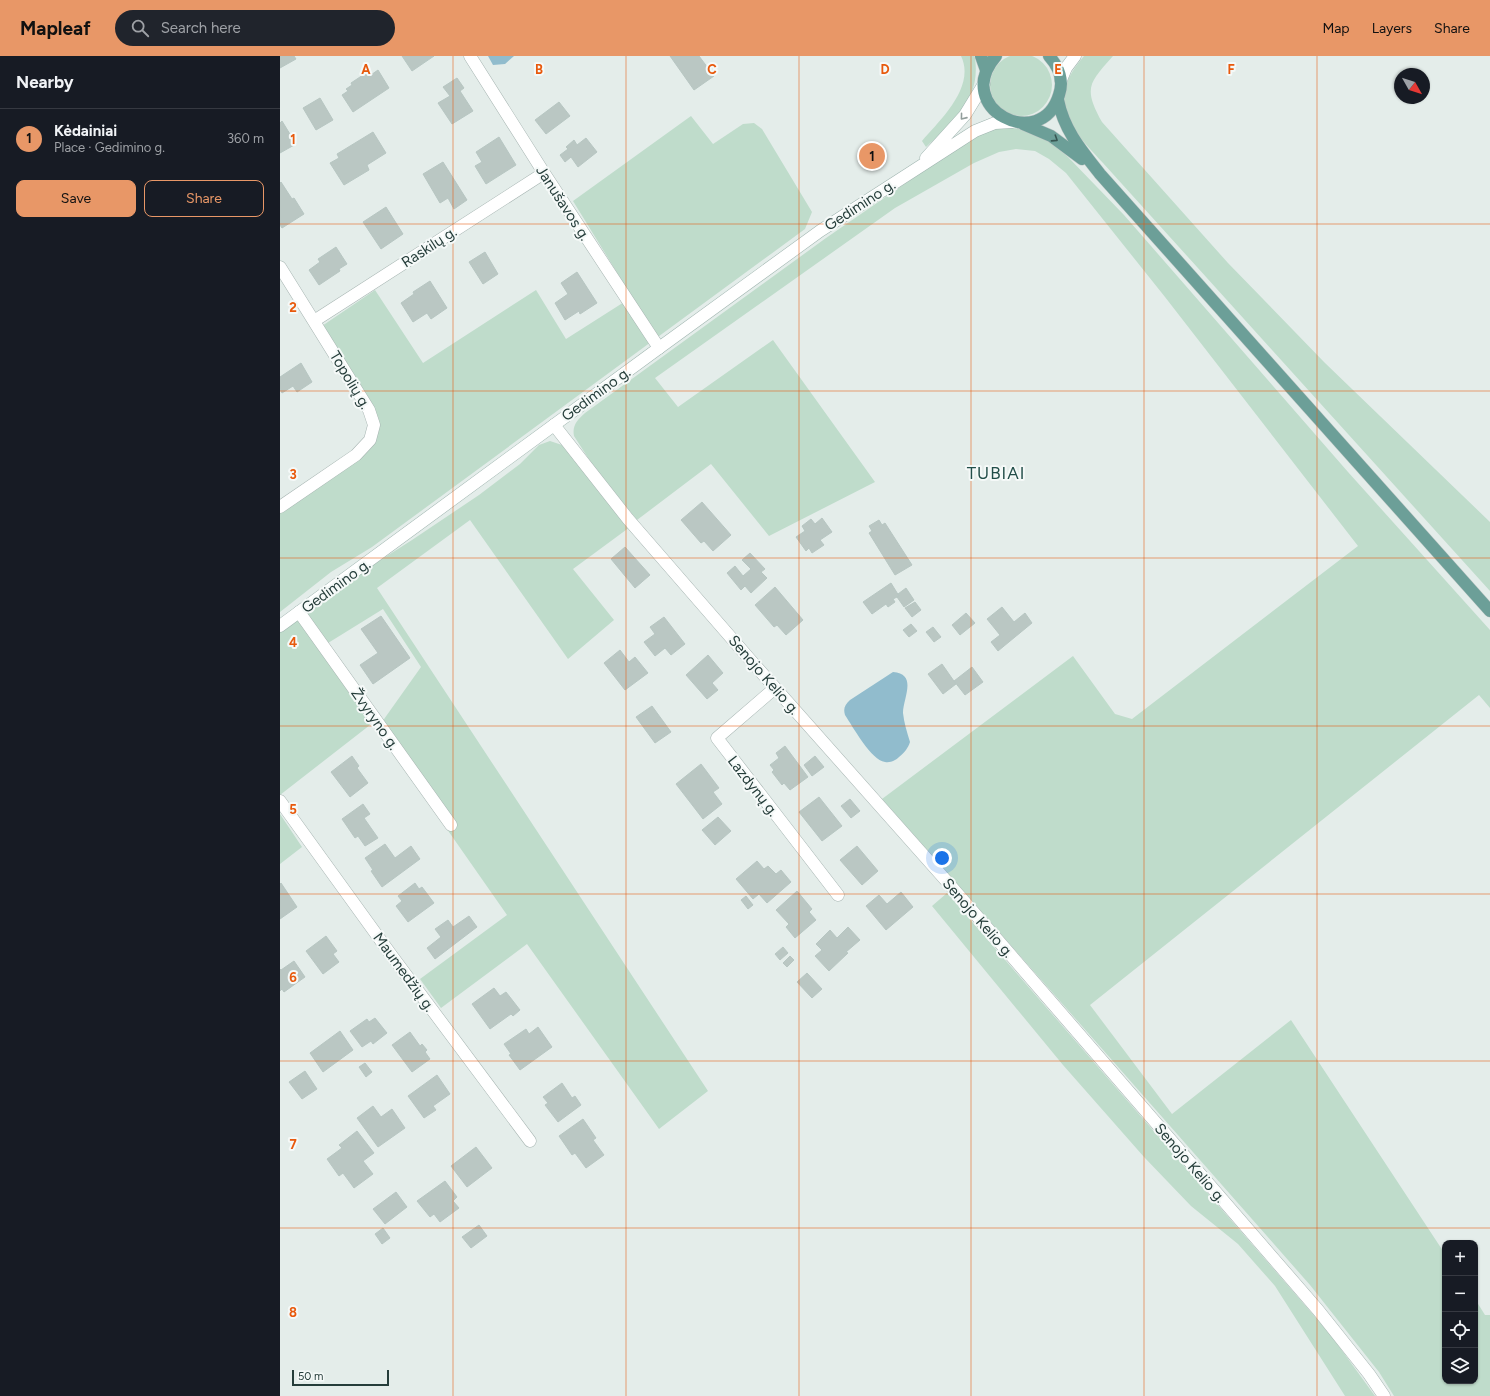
<!DOCTYPE html>
<html lang="en">
<head>
<meta charset="utf-8">
<style>
  :root { --surface:#171b24; --page:#20242c; --text:#f1f3f6; --muted:#9ea1a6; --line:#363941; --accent:#e89767 }
  body { margin:0; font-family:Figtree,sans-serif; background:var(--page); color:var(--text) }
  .controls { position:absolute; right:12px; bottom:12px; display:grid; overflow:hidden; border-radius:8px; box-shadow:0 1px 3px #0004 }
  .controls button { width:36px; height:36px; display:grid; place-items:center; padding:0; border:0; border-bottom:1px solid var(--line); background:var(--surface); color:var(--text); font:20px sans-serif }
  .compass { position:absolute; left:1114px; top:12px; width:36px; height:36px; border-radius:50%; background:var(--surface); box-shadow:0 1px 3px #0004; rotate:129deg }
  .scale { position:absolute; left:12px; bottom:10px; width:97px; box-sizing:border-box; padding-left:4px; border:2px solid #253d3a; border-top:0; font-size:11px; line-height:14px; white-space:nowrap; color:#253d3a; -webkit-text-stroke:3px #f5f9f8; paint-order:stroke }
  .you { position:absolute; left:662px; top:802px; width:14px; height:14px; margin:-10px; border:3px solid #fff; border-radius:50%; background:#1a73e8; box-shadow:0 0 0 6px #1a73e833 }
  .badge { display:grid; place-items:center; width:26px; height:26px; border-radius:50%; background:var(--accent); color:#111; font-size:13px; font-weight:700 }
  .pin { position:absolute; translate:-50% -50%; border:2px solid #fff; box-shadow:0 1px 4px #0006 }
  .list { margin:0; padding:0; list-style:none }
  h2 { display:flex; justify-content:space-between; align-items:center; height:52px; margin:0; padding:0 16px; font-size:17px }
  h2 small { font-size:13px; font-weight:400; color:var(--muted) }
  .list li { display:grid; grid-template-columns:26px 1fr auto; gap:12px; align-items:center; box-sizing:border-box; height:60px; padding:0 16px; border-top:1px solid var(--line) }
  .list b { display:block; font-size:15px; white-space:nowrap }
  .list p { margin:0; font-size:13px; white-space:nowrap; color:var(--muted) }
  .list em { font-size:13px; font-style:normal; color:var(--muted) }
  .actions { display:flex; gap:8px; padding:12px 16px }
  .actions a { flex:1; padding:9px 0; border:1px solid var(--accent); border-radius:8px; text-align:center; font-size:14px; color:var(--accent) }
  .actions .main { background:var(--accent); color:#111 }
  .icon { flex:none; width:22px; height:22px; fill:none; stroke:currentColor; stroke-width:2; stroke-linecap:round; stroke-linejoin:round }
  .map { position:relative; flex:none; width:1210px; height:1340px; overflow:hidden }
  header { display:flex; align-items:center; gap:24px; box-sizing:border-box; height:56px; padding:0 20px; background:var(--accent); color:#111 }
  header strong { font-size:19px }
  nav { display:flex; gap:22px; margin-inline-start:auto; font-size:14px }
  .search { width:280px; height:36px; background:var(--page); display:flex; align-items:center; gap:10px; box-sizing:border-box; padding:0 14px; border-radius:22px; color:var(--muted); font-size:15px }
  main { display:flex }
  aside { flex:1; background:var(--surface) }
  .map>svg:first-child { display:block }
</style>
</head>
<body>
<header>
<strong>Mapleaf</strong>
<div class="search"><svg class="icon" aria-label="search" viewBox="0 0 24 24"><circle cx="10" cy="10" r="6"/><path d="M15 15l6 6"/></svg>Search here</div>
<nav><a>Map</a><a>Layers</a><a>Share</a></nav>
</header>
<main>
<aside>
<h2>Nearby<small></small></h2>
<ul class="list">
<li><span class="badge">1</span><div><b>Kėdainiai</b><p>Place · Gedimino g.</p></div><em>360 m</em></li>
</ul>
<div class="actions"><a class="main">Save</a><a>Share</a></div>
</aside>
<div class="map">
<svg width="1210" height="1340" viewBox="0 0 1210 1340">
  <rect width="100%" height="100%" fill="#e4edea"/>
  <path fill="#bfdccb" d="M710 29a31 31 0 1 1 62 0a31 31 0 1 1-62 0Z
    M681,0H694L695,2C701,44 673,66 646,91L642,85C660,64 696,31 681,0Z
    M804,0H833C809,27 803,32 822,66L948,207L1045,307L1210,466V535L823,107C813,96 787,69 784,56C780,34 790,16 804,0Z
    M411,60L433,88L463,68L474,67L482,73L532,156L525,173L92,491L51,516L0,556V451L76,399L94,369L42,270L95,234L143,307L256,234L286,283L352,241L293,145Z
    M723,70L749,75L772,87L788,101L844,159L1068,416L1210,574V652L1199,639L810,949L892,1058L1011,964L1165,1198V1325H1195V1243L1205,1259H1210V1340H1114L1099,1316L1030,1229L602,743L793,600L835,658L852,663L1078,490L885,241L786,117L769,103L755,95L736,93L719,96L694,107L615,152L375,322L398,351L493,284L595,426L489,480L431,408L357,464L312,408L294,380C292,370 297,364 305,357L546,182L690,83Z
    M270,385L282,389L350,471L293,513L334,564L288,603L190,464L97,532L428,1035L379,1073L247,888L161,952L140,923L227,859L97,673L141,611L103,553L40,592L90,669L0,739V571L19,556L132,484L199,439L240,408L259,389Z
    M0,758L22,791L0,808Z
    M667,837L1050,1278L1095,1340H1065L995,1230L958,1188L911,1150L864,1101L783,1009L652,850Z"/>
  <path fill="#91bccd" d="M208,0H234L225,8L213,9Z
    M613,616C638,618 623,642 623,657C624,667 627,676 630,686C628,692 625,696 619,701C616,704 611,707 605,706C591,704 573,671 565,659C563,652 565,649 570,644Z"/>
  <path fill="#bac7c3" stroke="#b7c6c2" d="M0,0H14L16,3L0,12Z
    M122,0H154L132,15Z
    M390,0H419L434,20L414,34Z
    M98,14L109,32L73,56L62,39L68,35L66,33L72,29L71,27L86,17L88,21Z
    M177,22L184,32L180,35L193,55L172,68L158,47L170,40L163,31Z
    M40,42L53,64L36,74L23,52Z
    M279,46L290,60L266,78L255,64Z
    M2,65L16,88L0,97V67Z
    M93,76L106,97L87,109L89,114L64,129L50,107L59,102L57,98Z
    M219,81L236,109L206,128L195,110L202,106L196,96Z
    M306,82L317,96L298,111L291,101L285,106L280,99L288,93L286,91L294,84L297,89Z
    M163,106L187,144L174,153L168,142L160,147L143,118Z
    M1,126L12,143L14,142L24,158L2,172L0,169V127Z
    M106,151L123,178L101,193L83,166Z
    M56,191L67,208L59,213L60,215L39,229L29,214L40,206L38,203Z
    M205,196L218,218L203,228L189,206Z
    M297,216L317,247L300,258L299,255L285,264L275,247L288,238L281,227Z
    M150,225L167,252L151,263L147,257L133,266L121,247L134,238L133,236Z
    M21,307L32,326L17,336L13,330L2,337L0,333V321Z
    M422,446L451,479L433,495L424,485L421,487L401,464Z
    M542,462L552,476L540,484L544,489L532,497L529,492L526,495L516,481L525,475L522,470L531,463L535,468Z
    M599,464L602,469L605,467L632,509L615,519L589,477L592,475L589,470Z
    M345,491L370,519L355,532L331,503Z
    M470,497L485,513L481,516L487,522L471,537L465,530L461,534L447,517L455,510L463,520L471,513L462,504Z
    M611,527L619,540L613,543L615,546L608,551L606,548L592,558L583,546Z
    M495,531L523,564L506,579L497,569L494,571L475,549Z
    M626,532L634,544L624,551L617,541L619,540L618,538Z
    M635,546L641,554L632,561L625,552Z
    M722,551L734,566L745,557L752,567L718,595L711,586L720,579L707,563Z
    M686,557L695,567L680,579L672,569Z
    M101,560L130,602L93,628L80,609L98,597L81,573Z
    M384,561L405,588L391,599L385,592L375,600L364,586L375,578L370,571Z
    M631,568L637,575L629,581L623,574Z
    M653,571L661,581L654,586L646,576Z
    M340,594L349,606L355,601L368,617L345,634L324,607Z
    M428,599L443,617L432,627L438,634L427,643L406,619Z
    M662,608L676,628L663,638L648,618Z
    M692,611L703,626L685,639L674,625Z
    M372,650L391,676L375,687L356,661Z
    M505,690L528,721L510,734L504,727L502,729L492,716L494,714L490,709L499,702L496,697Z
    M72,700L79,710L77,712L88,727L70,741L51,716Z
    M535,700L544,711L532,720L524,709Z
    M421,708L439,732L433,736L442,748L423,763L396,728Z
    M539,741L562,770L542,785L519,756Z
    M570,743L580,755L571,762L561,750Z
    M83,748L90,758L84,762L98,782L85,790L78,780L75,782L62,763Z
    M438,761L451,775L435,789L422,774Z
    M105,788L115,802L131,790L140,803L102,831L91,815L93,814L85,802Z
    M577,790L598,815L582,829L560,804Z
    M477,805L484,813L488,810L496,818L501,814L511,826L487,847L479,838L473,843L456,823Z
    M1,827L17,851L0,863V828Z
    M135,827L139,833L142,831L154,847L128,866L116,850L122,845L118,840Z
    M517,835L532,853L529,856L536,864L515,882L506,871L509,868L496,854Z
    M621,836L633,851L606,874L586,850L599,839L607,848Z
    M466,840L473,849L468,853L461,844Z
    M189,860L197,871L155,903L147,892L161,881L155,873L168,864L173,871Z
    M568,871L580,884L566,896L568,897L549,915L535,900L542,894L536,888L550,874L557,882Z
    M46,880L57,895L53,898L59,906L43,918L26,895Z
    M503,891L508,897L500,904L495,898Z
    M510,900L514,904L507,911L503,907Z
    M14,905L25,921L4,936L2,933L0,935V913L1,914Z
    M527,917L542,933L532,942L517,926Z
    M214,932L220,940L226,936L240,954L233,960L231,958L210,973L192,948Z
    M95,962L107,977L93,988L91,985L82,991L70,975L87,963L89,966Z
    M258,971L272,991L240,1014L229,999L231,998L224,988L246,973L249,978Z
    M60,975L73,994L43,1016L30,997Z
    M130,976L140,990L142,988L147,994L145,996L150,1003L132,1016L112,989Z
    M85,1007L92,1016L86,1021L79,1011Z
    M25,1015L37,1033L22,1043L9,1026Z
    M157,1019L170,1038L153,1050L156,1054L144,1062L128,1040Z
    M282,1027L292,1042L295,1040L301,1049L278,1066L265,1049L268,1047L263,1041Z
    M93,1050L101,1061L112,1053L125,1072L98,1091L77,1062Z
    M303,1063L316,1082L313,1084L324,1099L306,1112L295,1097L292,1099L279,1080Z
    M77,1075L94,1097L83,1105L93,1118L74,1132L63,1117L59,1120L47,1103L62,1092L59,1089Z
    M196,1091L212,1112L187,1131L171,1110Z
    M165,1125L177,1141L173,1145L179,1152L160,1166L154,1158L150,1161L137,1145Z
    M116,1136L127,1151L105,1168L93,1153Z
    M199,1169L207,1180L191,1192L182,1181Z
    M103,1172L110,1182L102,1188L95,1178Z"/>
  <g fill="none" stroke-linecap="round" stroke-linejoin="round">
    <defs>
      <path id="minor" d="M190,0L264,117L379,292
        M0,211L89,354L94,369L90,384L76,399L0,451
        M34,265L264,117
        M274,369L348,463L473,607L670,829L1038,1254L1089,1318L1104,1340
        M19,556L171,769
        M495,632L437,682L558,839
        M0,745L112,900L250,1085"/>
      <path id="secondary" d="M781,24L786,12L795,0
        M646,102L685,59L704,28
        M0,570L379,292L540,175L695,75L715,67L732,66"/>
      <path id="primary" d="M701,0L706,14
        M716,0C671,52 761,98 779,39C784,25 779,11 769,0
        M778,44C784,74 801,94 820,118L1210,555
        M743,68L771,80L802,103"/>
    </defs>
    <use href="#minor" stroke="#a7b5b2" stroke-width="13"/>
    <use href="#secondary" stroke="#a0b5b0" stroke-width="13"/>
    <use href="#primary" stroke="#c2c9c8" stroke-width="13"/>
    <use href="#minor" stroke="#fff" stroke-width="12"/>
    <use href="#secondary" stroke="#fff" stroke-width="12"/>
    <use href="#primary" stroke="#6c9f98" stroke-width="12"/>
  </g>
  <defs><path id="oneway-chevron" d="M-2-3.5L2.5 0L-2 3.5" fill="none" stroke-width="1.6" stroke-linecap="round" stroke-linejoin="round"/></defs>
  <use stroke="#929e9c" href="#oneway-chevron" transform="translate(683 61) rotate(129)"/>
  <use stroke="#375652" href="#oneway-chevron" transform="translate(775 83) rotate(33)"/>
  <path fill="none" stroke="#e8590c" stroke-width="1" stroke-opacity="0.55" d="M173,0V1340M346,0V1340M519,0V1340M691,0V1340M864,0V1340M1037,0V1340M0,168H1210M0,335H1210M0,502H1210M0,670H1210M0,838H1210M0,1005H1210M0,1172H1210"/>
  <g text-anchor="middle" stroke-width="4" stroke-linejoin="round" paint-order="stroke">
    <g font-size="15" fill="#253d3a" stroke="#f5f9f8">
      <text transform="translate(283 147) rotate(57)" y="5">Janušavos g.</text>
      <text transform="translate(580 149) rotate(-33)" y="5">Gedimino g.</text>
      <text transform="translate(149 191) rotate(-33)" y="5">Raskilų g.</text>
      <text transform="translate(70 324) rotate(59)" y="5">Topolių g.</text>
      <text transform="translate(316 338) rotate(-36)" y="5">Gedimino g.</text>
      <text transform="translate(56 530) rotate(-36)" y="5">Gedimino g.</text>
      <text transform="translate(484 619) rotate(49)" y="5">Senojo Kelio g.</text>
      <text transform="translate(95 663) rotate(55)" y="5">Žvyryno g.</text>
      <text transform="translate(473 730) rotate(52)" y="5">Lazdynų g.</text>
      <text transform="translate(698 862) rotate(49)" y="5">Senojo Kelio g.</text>
      <text transform="translate(124 916) rotate(54)" y="5">Maumedžių g.</text>
      <text transform="translate(910 1107) rotate(49)" y="5">Senojo Kelio g.</text>
    </g>
    <g font-size="17" letter-spacing="1" fill="#224e49" stroke="#f5f9f8">
      <text x="716" y="423">TUBIAI</text>
    </g>
  </g>
  <g font-size="13" text-anchor="middle" font-weight="bold" fill="#e8590c" stroke="#f5f9f8" stroke-width="4" stroke-linejoin="round" paint-order="stroke">
    <text x="86" y="18">A</text>
    <text x="259" y="18">B</text>
    <text x="432" y="18">C</text>
    <text x="605" y="18">D</text>
    <text x="778" y="18">E</text>
    <text x="951" y="18">F</text>
    <text x="13" y="88">1</text>
    <text x="13" y="256">2</text>
    <text x="13" y="423">3</text>
    <text x="13" y="591">4</text>
    <text x="13" y="758">5</text>
    <text x="13" y="926">6</text>
    <text x="13" y="1093">7</text>
    <text x="13" y="1261">8</text>
  </g>
</svg>
<div class="controls">
<button>+</button>
<button>−</button>
<button><svg class="icon" aria-label="locate" viewBox="0 0 24 24"><circle cx="12" cy="12" r="6"/><path d="M12 2v4M12 18v4M2 12h4M18 12h4"/></svg></button>
<button><svg class="icon" aria-label="layers" viewBox="0 0 24 24"><path d="M12 4l9 5-9 5-9-5zM3 14l9 5 9-5"/></svg></button>
</div>
<svg class="compass" viewBox="-18 -18 36 36"><path d="M0-13l5 13h-10z" fill="#e53935"/><path d="M0 13l5-13h-10z" fill="#9ea1a6"/></svg>
<div class="scale">50 m</div>
<div class="you"></div>
<div class="pin badge" style="left:592px;top:100px">1</div>
</div>
</main>
</body>
</html>
